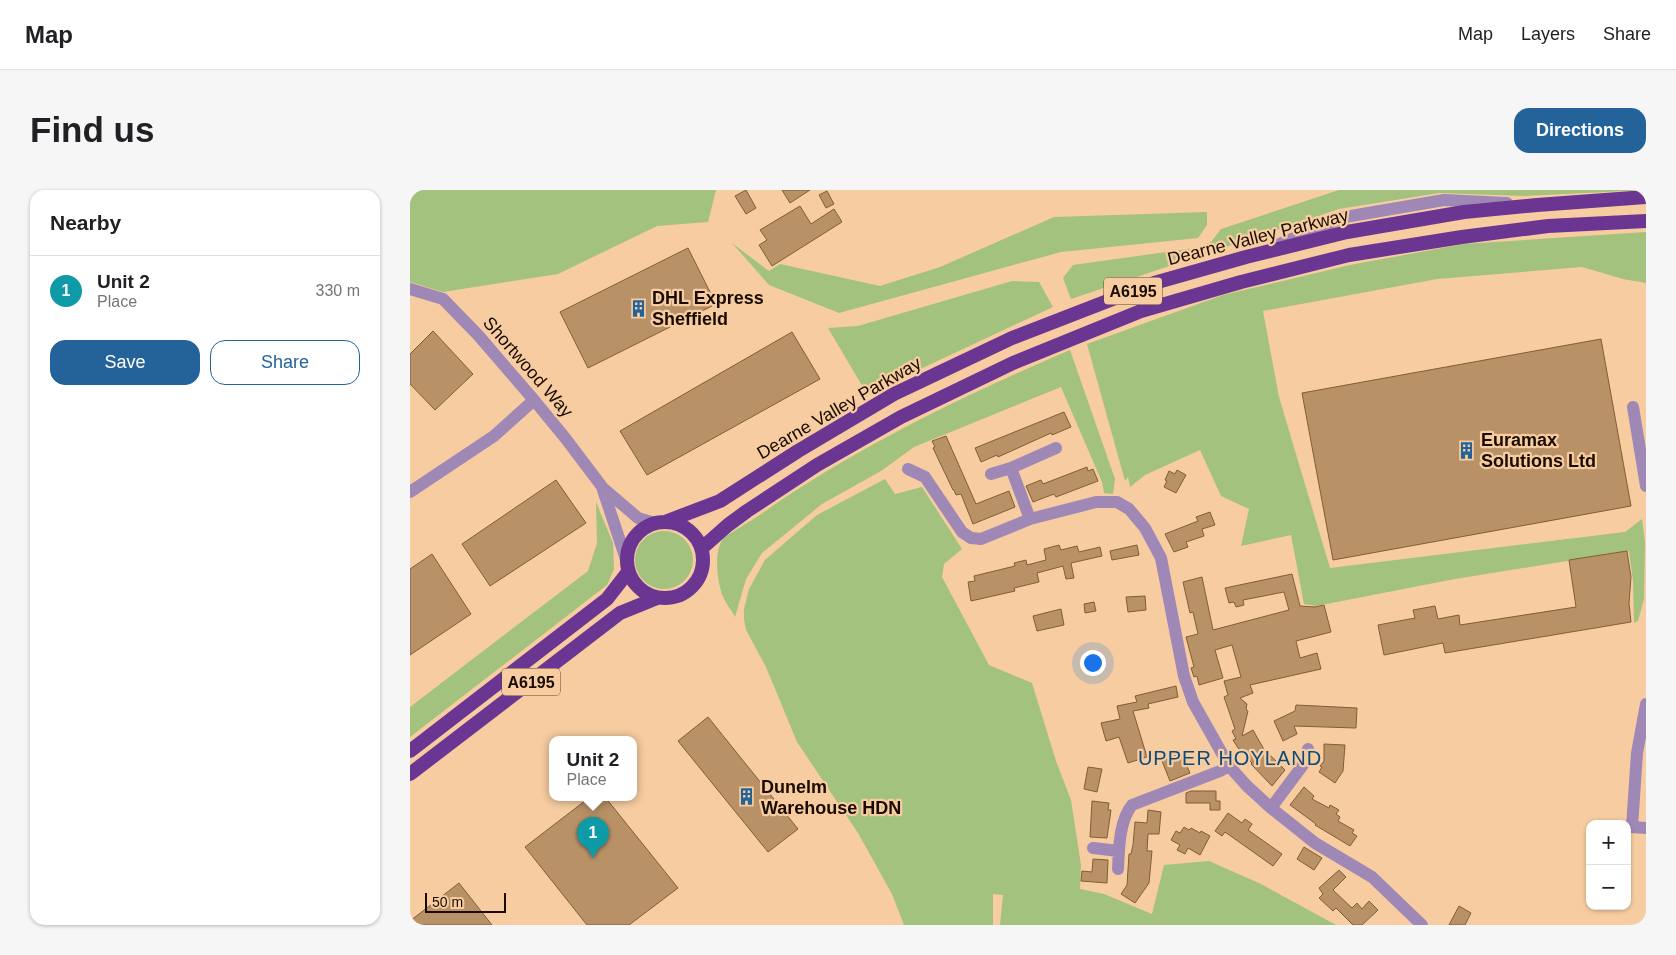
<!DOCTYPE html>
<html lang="en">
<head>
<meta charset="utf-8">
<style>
  :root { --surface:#fff; --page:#f6f6f6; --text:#202124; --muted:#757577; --line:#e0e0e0; --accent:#24639a }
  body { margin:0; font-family:Helvetica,sans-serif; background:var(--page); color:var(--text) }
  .controls { position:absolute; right:15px; bottom:15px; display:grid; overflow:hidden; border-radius:10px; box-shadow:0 1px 4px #0004 }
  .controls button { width:45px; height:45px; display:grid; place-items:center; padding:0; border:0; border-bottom:1px solid var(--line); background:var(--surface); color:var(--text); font:25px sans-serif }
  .scale { position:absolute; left:15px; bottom:12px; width:81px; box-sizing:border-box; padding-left:5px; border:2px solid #190b00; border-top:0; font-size:14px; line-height:18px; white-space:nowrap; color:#190b00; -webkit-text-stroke:4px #f6cca0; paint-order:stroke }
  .you { position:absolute; left:682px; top:472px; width:18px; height:18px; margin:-12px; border:4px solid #fff; border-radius:50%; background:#1a73e8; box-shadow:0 0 0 8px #1a73e833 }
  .badge { display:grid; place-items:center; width:32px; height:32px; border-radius:50%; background:var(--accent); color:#fff; font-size:16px; font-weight:700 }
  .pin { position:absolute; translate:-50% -41px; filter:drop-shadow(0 1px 2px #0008) }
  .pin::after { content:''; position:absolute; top:26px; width:18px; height:15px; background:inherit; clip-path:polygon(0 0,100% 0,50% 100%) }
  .popup { position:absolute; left:139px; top:546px; width:88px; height:65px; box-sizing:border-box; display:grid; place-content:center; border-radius:10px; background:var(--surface); filter:drop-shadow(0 1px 4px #0005); font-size:16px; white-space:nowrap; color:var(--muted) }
  .popup b { font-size:19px; color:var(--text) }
  .popup::after { content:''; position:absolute; left:50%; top:100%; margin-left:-10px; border:10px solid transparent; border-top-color:var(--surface) }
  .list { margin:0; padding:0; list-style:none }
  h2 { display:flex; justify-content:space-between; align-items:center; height:65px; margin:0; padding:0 20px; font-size:21px }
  h2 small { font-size:16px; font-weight:400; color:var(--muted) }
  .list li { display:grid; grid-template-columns:32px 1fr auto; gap:15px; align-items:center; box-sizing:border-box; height:70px; padding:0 20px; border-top:1px solid var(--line) }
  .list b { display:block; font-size:19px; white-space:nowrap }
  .list p { margin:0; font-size:16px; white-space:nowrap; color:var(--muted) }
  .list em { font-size:16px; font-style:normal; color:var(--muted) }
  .actions { display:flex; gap:10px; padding:15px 20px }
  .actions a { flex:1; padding:11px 0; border:1px solid var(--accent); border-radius:15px; text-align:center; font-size:18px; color:var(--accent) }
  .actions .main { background:var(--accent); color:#fff }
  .map { position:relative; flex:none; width:1236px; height:735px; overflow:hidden; border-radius:15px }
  header { display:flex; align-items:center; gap:30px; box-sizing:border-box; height:70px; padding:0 25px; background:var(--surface); border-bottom:1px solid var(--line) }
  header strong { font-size:24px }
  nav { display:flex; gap:28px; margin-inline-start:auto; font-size:18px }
  .intro { display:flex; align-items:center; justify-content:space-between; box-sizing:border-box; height:120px; padding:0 30px }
  h1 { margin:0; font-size:35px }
  .button { padding:12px 22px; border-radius:15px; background:var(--accent); color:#fff; font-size:18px; font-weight:700 }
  main { display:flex; gap:30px; padding:0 30px }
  aside { flex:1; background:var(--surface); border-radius:15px; box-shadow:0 1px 4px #0004 }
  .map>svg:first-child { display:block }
</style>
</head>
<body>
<header>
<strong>Map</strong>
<nav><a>Map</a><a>Layers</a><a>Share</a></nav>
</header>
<div class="intro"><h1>Find us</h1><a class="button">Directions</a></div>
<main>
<aside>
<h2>Nearby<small></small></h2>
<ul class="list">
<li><span class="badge" style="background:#0f9aa8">1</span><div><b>Unit 2</b><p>Place</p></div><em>330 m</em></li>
</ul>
<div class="actions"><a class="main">Save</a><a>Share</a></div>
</aside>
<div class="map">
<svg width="1236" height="735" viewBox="0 0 1236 735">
  <rect width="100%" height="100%" fill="#f6cca0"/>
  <path fill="#a3c27d" d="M0,0H306L298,32L247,36L148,84L33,102L0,92Z
    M929,0H1236L1114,6L1029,3L929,19L661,109L653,88L663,75L785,58L801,52L811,39Z
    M797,22V35L788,48L651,62L429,123L359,95L322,53L359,81L370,74L470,96L530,77L644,27Z
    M1236,42V93L1213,89L1172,77L1027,89L853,121L869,207L920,378L1215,342L1232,329L1235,353L1234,409L1228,431L1224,433L1223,391L1219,361L1045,389L906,416L894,414L881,345L831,356L839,319L811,306L790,260L735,285L720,297L718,287L715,291L677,154L813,105L940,75L1054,54Z
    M602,91L629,92L643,117L457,204L418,138L448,136Z
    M660,160L705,289L703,304L694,303L692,292L651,197L504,257L471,281L412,314L352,363L336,389L325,427C321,419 313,410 311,401C307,387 304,361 313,349C316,345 345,329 351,324C447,257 553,206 660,160Z
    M475,289L485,304L512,297L552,359L534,374L532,387L579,475L622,493L646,571L661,610L671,675L670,699L694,704L742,724L754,675L799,671L851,694L926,735H590L593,705L583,704V735H494L482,704L448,643L387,552L356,477L336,440L334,429V419L339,399L355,370L407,325Z
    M186,312L203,353L204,379L197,395L0,547V517L178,381L187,353Z
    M225 370a29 29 0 1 1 58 0a29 29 0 1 1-58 0Z"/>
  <path fill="#b99167" stroke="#825d34" d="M336,0L346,18L336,24L325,6Z
    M372,0H400L380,13Z
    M417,1L424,14L416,18L409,5Z
    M390,16L401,34L424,19L432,32L362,76L349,55L357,50L350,40Z
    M278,58L306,114L178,178L150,122Z
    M23,141L63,184L25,220L0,194V164Z
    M382,142L410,189L237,285L210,241Z
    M1191,149L1221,316L923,370L892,203Z
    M654,222L661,237L642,245L641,243L588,267L587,265L571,272L565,258Z
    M536,246L566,314L599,301L605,317L563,334L551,304L546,305L544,300H543L523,258L525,257L522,251Z
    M677,277L678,281L683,279L688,291L646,307L644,304L623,312L616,296L631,290L633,294Z
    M767,280L776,285L766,303L754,297L757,291L755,290L759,281L765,284Z
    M146,290L176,333L80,396L52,354Z
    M800,322L805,335L792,339L794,346L776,352L778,357L764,362L755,344L788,331L786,327Z
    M649,355L651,360L667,356L669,362L690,357L692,366L661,373L664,388L656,389L653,376L627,383L629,392L604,398L605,401L561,411L558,392L565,391L564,386L605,376L604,373L616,370L617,375L636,370L634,359Z
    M727,355L729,365L702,370L700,361Z
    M1217,361L1221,387L1219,413L1221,432L1035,463L1033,453L974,465L968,435L1005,428L1003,420L1025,416L1028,429L1049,425L1050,435L1166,417L1159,370Z
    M22,364L61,424L0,465V379Z
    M882,384L890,416L905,417L914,415L921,442L886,451L890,468L907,463L911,479L840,495L843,503L830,508L837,514L836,519L838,521L832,546L843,540L856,563L857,562L875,580L862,596L841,574L842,573L828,558L823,550L826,549L822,541L825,539L814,507L818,505L814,491L831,487L822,455L805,460L813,488L789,495L787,486L784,487L781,478L784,477L776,447L788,444L783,422L780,423L773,392L792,387L803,440L879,420L874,402L833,410L834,415L826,417L824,412L819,413L815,398Z
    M735,406L736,420L718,422L716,407Z
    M684,412L686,421L675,423L674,414Z
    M651,419L654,435L627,441L623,426Z
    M766,496L768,507L738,514L739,518L723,521L737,567L718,573L709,547L696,551L691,533L710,529L707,516L727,512L725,506Z
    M886,515L947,518L946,538L884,536L887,544L873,551L864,531L885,521Z
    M298,527L388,639L358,662L268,551Z
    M914,554L935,555L933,581L925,593L909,582L912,577L910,576L914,571Z
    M771,563L780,583L760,591L752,571Z
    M678,577L692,579L687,602L674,599Z
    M894,597L904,606L902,609L919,618L920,615L929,620L926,624L930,627L928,631L944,640L942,643L947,646L940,656L905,635L906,634L880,615Z
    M781,601H806V611H810V620H800V613H776V603Z
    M180,607H195L268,698L219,735H177L115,657Z
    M682,611L699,613L698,620H701L697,648L680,647Z
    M738,620L751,622L749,644H738L737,661H742L739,693L725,713L711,704L717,695L719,664H721L723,655L725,632L737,633Z
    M818,623L832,633L835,629L842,634L838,640L872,664L863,676L815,642L812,646L805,641Z
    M774,637L779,640L781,638L790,643L791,641L800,646L790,665L778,658L775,664L767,660L770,655L761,650L766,641L770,643Z
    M894,657L912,668L904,680L887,669Z
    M683,669L698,670L697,693L671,691L672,681L682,682Z
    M929,680L936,687L923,700L942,718L947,713L952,719L959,711L968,720L952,735H943L926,718L923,721L909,708L913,704L909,698Z
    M49,693L82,735H0V731Z
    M1049,716L1061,723L1055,735H1039Z"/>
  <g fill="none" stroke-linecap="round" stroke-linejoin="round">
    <path stroke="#a088b6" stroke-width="12" d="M867,55L935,27L1034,10L1097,13
      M0,99L33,109L68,145L124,210L156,249L193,298L228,328L245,333
      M1223,217L1236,296
      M601,278L620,329
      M498,279L515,287L552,342L561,348L571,349L620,329L686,312H707L719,319L735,338L751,368L774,486L783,512L819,576L837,596L861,618L905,653L962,687L1012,735
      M581,284L601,278L646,258
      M193,300L216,369
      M0,302L84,246L124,210
      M1236,514L1227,563L1222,637L1236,638
      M861,618L893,575L898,559
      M683,658L709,661
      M708,679C709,659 709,631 722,615L810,581L819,576"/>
    <path stroke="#6b3692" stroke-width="14" d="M217 370a38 38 0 1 1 76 0a38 38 0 1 1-76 0Z
      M255,332L310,311L388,261L484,204L602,148L744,93L836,67L937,42L1054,22L1127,15L1236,7
      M292,358L318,335L337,321L407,275L491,227L603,173L731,121L831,92L939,65L1052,47L1138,36L1236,31
      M0,561L197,409L218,382
      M0,584L210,423L247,408"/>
  </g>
  <defs>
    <symbol id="building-bare" viewBox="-9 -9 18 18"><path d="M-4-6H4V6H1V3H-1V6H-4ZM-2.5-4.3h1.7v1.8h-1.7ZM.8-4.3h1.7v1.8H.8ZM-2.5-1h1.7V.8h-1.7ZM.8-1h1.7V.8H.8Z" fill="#24639a" stroke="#f6cca0" stroke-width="2.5" paint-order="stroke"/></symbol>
  </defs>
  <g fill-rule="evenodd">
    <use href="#building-bare" x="216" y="106" width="25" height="25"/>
    <use href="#building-bare" x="1044" y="248" width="25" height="25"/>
    <use href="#building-bare" x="324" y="594" width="25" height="25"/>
  </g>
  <g text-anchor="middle" stroke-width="4.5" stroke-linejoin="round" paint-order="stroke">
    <g fill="#f6cca0" stroke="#5b4530" stroke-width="1">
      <rect x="694" y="87.5" width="58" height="27" rx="4"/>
      <rect x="92" y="478.5" width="58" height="27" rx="4"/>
    </g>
    <g font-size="16" font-weight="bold" fill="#190b00">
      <text x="723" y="107">A6195</text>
      <text x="121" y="498">A6195</text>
    </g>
    <g font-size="18" fill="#190b00" stroke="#f6cca0">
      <text transform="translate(848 47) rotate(-14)" y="6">Dearne Valley Parkway</text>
      <text transform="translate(118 177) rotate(49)" y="6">Shortwood Way</text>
      <text transform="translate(429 218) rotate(-30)" y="6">Dearne Valley Parkway</text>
    </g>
    <g font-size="18" font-weight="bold" fill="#190b00" stroke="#f6cca0" text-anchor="start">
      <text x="242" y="114">DHL Express<tspan x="242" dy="21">Sheffield</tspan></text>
      <text x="1071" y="256">Euramax<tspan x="1071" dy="21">Solutions Ltd</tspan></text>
      <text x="351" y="603">Dunelm<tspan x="351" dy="21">Warehouse HDN</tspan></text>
    </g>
    <g font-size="20" letter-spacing="1" fill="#0c4a7a" stroke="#f6cca0">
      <text x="820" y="575">UPPER HOYLAND</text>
    </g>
  </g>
</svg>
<div class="controls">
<button>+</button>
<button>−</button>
</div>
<div class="scale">50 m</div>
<div class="you"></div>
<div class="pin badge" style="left:183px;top:668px;background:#0f9aa8">1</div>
<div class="popup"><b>Unit 2</b>Place</div>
</div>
</main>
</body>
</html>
